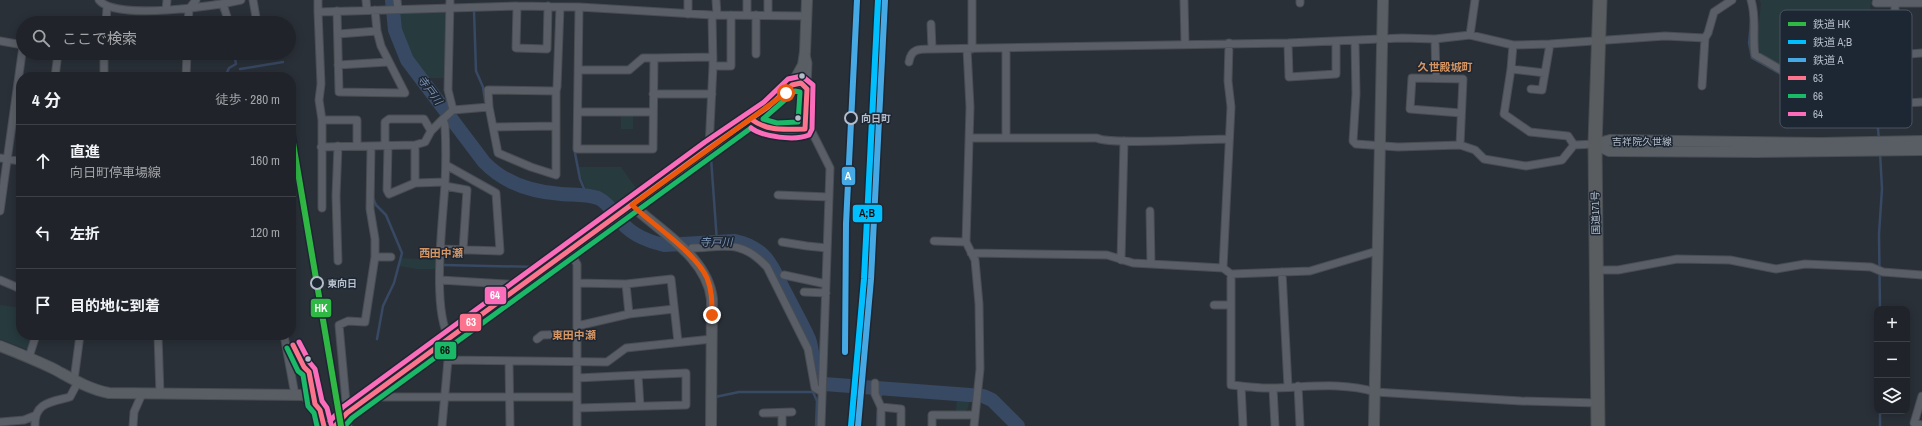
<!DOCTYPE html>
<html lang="ja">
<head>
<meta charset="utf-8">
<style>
  :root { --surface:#20242a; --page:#2d3036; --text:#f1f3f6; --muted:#a2a4a8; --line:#3d4147 }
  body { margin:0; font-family:"Archivo Narrow","Noto Sans JP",sans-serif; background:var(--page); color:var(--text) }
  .controls { position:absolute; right:12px; bottom:12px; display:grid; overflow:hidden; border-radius:8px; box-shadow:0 2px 10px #0003 }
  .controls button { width:36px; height:36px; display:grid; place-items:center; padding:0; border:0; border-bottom:1px solid var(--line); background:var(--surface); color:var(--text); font:20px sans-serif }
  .stop { position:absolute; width:12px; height:12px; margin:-9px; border:3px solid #ea580c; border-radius:50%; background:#fff }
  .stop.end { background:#ea580c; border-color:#fff; box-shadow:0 1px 4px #0008 }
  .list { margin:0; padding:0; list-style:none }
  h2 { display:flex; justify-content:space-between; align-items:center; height:52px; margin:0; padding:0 16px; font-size:17px }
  h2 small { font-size:13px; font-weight:400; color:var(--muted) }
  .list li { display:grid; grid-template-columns:26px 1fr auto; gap:12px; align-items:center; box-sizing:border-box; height:72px; padding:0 16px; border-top:1px solid var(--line) }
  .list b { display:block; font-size:15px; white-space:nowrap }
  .list p { margin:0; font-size:13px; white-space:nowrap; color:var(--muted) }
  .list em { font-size:13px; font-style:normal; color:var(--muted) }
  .icon { flex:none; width:22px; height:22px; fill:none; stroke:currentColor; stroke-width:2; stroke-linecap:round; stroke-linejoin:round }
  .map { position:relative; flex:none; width:1922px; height:426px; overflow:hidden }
  .search { position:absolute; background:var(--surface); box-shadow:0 2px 10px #0003; left:16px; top:16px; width:280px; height:44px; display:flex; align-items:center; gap:10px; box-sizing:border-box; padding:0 14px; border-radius:22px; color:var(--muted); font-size:15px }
  .panel { position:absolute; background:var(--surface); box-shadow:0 2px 10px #0003; left:16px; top:72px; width:280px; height:268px; border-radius:16px }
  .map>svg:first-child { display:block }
</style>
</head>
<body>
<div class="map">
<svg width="1922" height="426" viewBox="0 0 1922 426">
  <rect width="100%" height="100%" fill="#2a3038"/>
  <path fill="#273a3e" d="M1759,0H1871L1870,11L1875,12L1874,53L1868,51V56L1862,61H1858L1848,71L1849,98L1825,89L1759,54L1757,41L1761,3Z
    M443,11L447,14L445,78H424C408,55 400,40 396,12Z
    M621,115H633V129H621Z
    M577,167H621L638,191L615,208L607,200L586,189Z
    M401,258L437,260V269H417L399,266Z
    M0,305L21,308V335H34L28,350L0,339Z
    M957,398H970L968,408L965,412H956Z"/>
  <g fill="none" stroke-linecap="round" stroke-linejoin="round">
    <path stroke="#384963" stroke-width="2.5" d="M216,0L223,14
      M474,11L476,71L483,87L485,101
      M1751,22L1749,43L1752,58L1822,97L1853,107L1873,108L1876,109L1879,139
      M240,69L283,62
      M225,77L229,68L236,64L234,53
      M574,148L580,179L587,196
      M711,158L717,242
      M373,198L376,205L386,215L402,253L394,283L383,306L377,339
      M444,265L539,267
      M1880,309L1879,234L1882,189L1880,152
      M715,397L739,392H813L817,401L816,426
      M880,400L882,389
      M1880,411V426
      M877,426L878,411"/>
    <path stroke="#384963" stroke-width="14" d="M392,0L395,30L407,60L484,162C504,183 532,192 561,194C573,195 586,194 598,198C609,203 615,216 623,224C633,235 650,242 664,245L735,241C745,243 756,248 764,256C773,265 778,279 784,290C792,306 802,323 809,339C814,352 812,377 824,384L983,396L992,400L1018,426"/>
    <defs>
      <path id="street" d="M99,0C115,21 216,6 241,0
        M253,0L257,23
        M318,0V12L517,6L579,7L712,15L806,16
        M366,0L367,10
        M397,0L398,9
        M688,0V14
        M716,0L717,15
        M747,0V15
        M1184,0L1185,43
        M1300,0V3
        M1751,0C1757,19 1752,35 1755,55C1783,70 1824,98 1854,103C1876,106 1900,103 1922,102
        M1877,0L1876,3H1922
        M1895,3V36
        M223,4L229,23
        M517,6L516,48L547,49L548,6
        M166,10L167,0
        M337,11L339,92L405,93L381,46L377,31L375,10
        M318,12L321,84L319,100L322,120V208
        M768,15V0
        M106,23L107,7
        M188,23L189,9L196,0
        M931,24L932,49
        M338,34L377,31
        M1470,35L1475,0
        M1435,39L1436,78
        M0,41L23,45
        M1355,41L1356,94L1353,141L1356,144L1398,147L1460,145L1475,150L1484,159L1526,166L1562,160L1574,145L1595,144
        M1288,43L1289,77L1336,74V41
        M1513,45L1511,69L1504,114L1530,132L1568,136L1574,145
        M967,49L970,107L966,242L975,260L979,304L980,369L974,426
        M972,49V0
        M756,54V15
        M654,58L713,57
        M909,62C911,48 920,49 932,49L1288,43L1402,38L1435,39L1470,35L1513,45L1550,44L1665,36L1705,38L1708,33L1714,12L1732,0
        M338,65L388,62
        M713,66H731V15
        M1511,69L1545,73
        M579,70H629L643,58H654L653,149H577L579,7
        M55,77L58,53
        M104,77V53
        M186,77L187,53
        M1702,86L1705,38
        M1531,89L1542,90L1550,44
        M556,91L488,90L489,107L498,153L531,167L556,175V91L557,87L560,7
        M653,94H712
        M1899,104L1897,55L1922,53
        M453,110L489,107
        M578,112H653
        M751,119C767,134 784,129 805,129L808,63L806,55
        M322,120H357V146
        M494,127L556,126
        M805,129L811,130L830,168L821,426
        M970,138H1097C1109,145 1207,139 1228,139
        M1006,138V49
        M385,145V122L389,119H424L431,131
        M388,145L387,190L389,194L415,183L445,182
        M1460,145L1463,79L1412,78L1410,109L1461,113
        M338,146L336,196L338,261
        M321,147L415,145L425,142L431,131L443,119
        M709,148L713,66L712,15
        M0,158L21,161
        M415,183V145
        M445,186L467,190L463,250
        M778,195L829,197
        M0,211L23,46
        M1150,211L1151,264
        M934,241L966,242
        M782,242L807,246L827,248
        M692,248C726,247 741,239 767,267L808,349L815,388L822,392
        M441,249L500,251L496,193L446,165
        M569,251L577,264V426
        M971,253L1107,255L1133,263L1223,268L1231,274L1310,271L1377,251
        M375,257H391
        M1121,260L1124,141
        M1223,268L1231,107L1228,81L1229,43
        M1596,270H1618L1677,259L1730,260L1776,269L1805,264L1871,267L1883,272L1922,275
        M1282,272L1288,387
        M1231,274V385C1243,386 1256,388 1268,388C1303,388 1340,381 1375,392L1521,401L1598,403
        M784,275L826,284
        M0,280L21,289
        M440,280L522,285
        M578,283L626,284L671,279L678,342
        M626,284L629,314
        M804,292L826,293
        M1214,305H1231
        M577,326L629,314L674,309
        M158,335L160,394
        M284,335L295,395
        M450,339C431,312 443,219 445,184C446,165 446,145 445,126L443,119L453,110L448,90L450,0
        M537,339L542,335L577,334
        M441,346L448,360L442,426
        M29,357L36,335
        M448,360L607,362L626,348L712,339
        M509,361L510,426
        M577,378L638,375L640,406
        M74,380L80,335
        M875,383V394L881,407V426
        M1241,386L1243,426
        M1298,386L1300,426
        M1273,388L1275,426
        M1922,396L1914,423L1922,425
        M369,397H577
        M881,407L901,409V426
        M577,408L686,405V373L638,375
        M347,413L339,325L348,321L365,322L375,257V239L370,209L371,146
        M763,413L792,412
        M782,413V426
        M345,416L348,426
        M0,422L24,420L34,416
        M35,426C34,402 52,402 70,397L78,382
        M133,426L134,412L142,394
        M932,426V415H975"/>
      <path id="secondary" d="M792,85L801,83L807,89
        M1595,144L1609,151L1757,152L1922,150
        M1595,144L1610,140L1820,143L1922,141
        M632,205C661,232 707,257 712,299L711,426
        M0,346C18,353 35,360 52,368C71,378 88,389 109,393L303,395C317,400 322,412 324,426
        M335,426L347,413L709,148L779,99L792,85L803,65L805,52L807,0
        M1374,426L1383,0"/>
      <path id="highway" d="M1598,426L1595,144L1600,0"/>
    </defs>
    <use href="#street" stroke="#484c53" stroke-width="9"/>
    <use href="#secondary" stroke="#484c53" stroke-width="12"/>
    <use href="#highway" stroke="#474c53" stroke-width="15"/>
    <use href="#street" stroke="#5a5e66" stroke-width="7"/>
    <use href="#secondary" stroke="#595d64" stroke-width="10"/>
    <use href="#highway" stroke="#5a5d60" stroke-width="13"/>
    <defs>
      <path id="bus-1" d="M293,345L304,367L309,372L315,404L320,410L324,426
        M335,426L347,413L709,148L768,107L792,85L801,83L807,89L805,129C785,129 768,132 751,119"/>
      <path id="bus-2" d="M795,91L800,92L798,122L777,123L763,119Z
        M287,348L298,371L303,375L308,406L314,413L317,426
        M345,426L352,418L751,128"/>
      <path id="bus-3" d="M299,342L310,363L315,369L322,401L327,408L331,424
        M330,421L343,407L705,142L764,102L788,79L802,76L813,85L812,129L809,135C795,141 763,137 751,128"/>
    </defs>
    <use href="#bus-1" stroke="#1d2633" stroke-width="8"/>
    <use href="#bus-2" stroke="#1d2633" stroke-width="8"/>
    <use href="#bus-3" stroke="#1d2633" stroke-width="8"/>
    <use href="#bus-1" stroke="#fc738d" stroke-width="5"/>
    <use href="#bus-2" stroke="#1ab867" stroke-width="5"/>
    <use href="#bus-3" stroke="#fb6dba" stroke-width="5"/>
    <defs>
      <path id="rail-1" d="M291,131L341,426"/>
      <path id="rail-2" d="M851,426L864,279L878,0"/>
      <path id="rail-3" d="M845,352L846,224L857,0
        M858,426L871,279L885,0"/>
    </defs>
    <use href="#rail-1" stroke="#1d2633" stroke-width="9"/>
    <use href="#rail-2" stroke="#1d2633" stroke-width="9"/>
    <use href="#rail-3" stroke="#1d2633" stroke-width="9"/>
    <use href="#rail-1" stroke="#2fb844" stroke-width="6"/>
    <use href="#rail-2" stroke="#00bfff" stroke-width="6"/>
    <use href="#rail-3" stroke="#46a9e4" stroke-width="6"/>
  </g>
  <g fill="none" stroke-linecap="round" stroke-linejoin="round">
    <path stroke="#ea580c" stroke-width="5" d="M712,315C712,302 712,290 707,278C696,253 653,225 632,205L786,93"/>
  </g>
  <g fill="#b4bcc9" stroke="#1d2633" stroke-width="1.5">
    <circle cx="802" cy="76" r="3.5"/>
    <circle cx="798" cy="118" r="3.5"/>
    <circle cx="308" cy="359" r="3.5"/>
  </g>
  <g fill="#1d2633" stroke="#b4bcc9" stroke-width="2">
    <circle cx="851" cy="118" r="6"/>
    <circle cx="317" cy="283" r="6"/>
  </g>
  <g text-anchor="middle" stroke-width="3" stroke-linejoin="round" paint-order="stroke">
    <g font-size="10" font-weight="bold" fill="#b4bcc9" stroke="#1d2633" text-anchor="start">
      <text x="861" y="122">向日町</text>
      <text x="327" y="287">東向日</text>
    </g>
    <g font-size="10" fill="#b4bcc9" stroke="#1d2633">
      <text x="1642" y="145">吉祥院久世線</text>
      <text transform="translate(1595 213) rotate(-91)" y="4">国道171号</text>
    </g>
    <g font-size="11" font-weight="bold" fill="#d59563" stroke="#1d2633">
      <text x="1445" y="71">久世殿城町</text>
      <text x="441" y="257">西田中瀬</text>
      <text x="574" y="339">東田中瀬</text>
    </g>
    <g font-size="11" font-style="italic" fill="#7c92b1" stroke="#1d2633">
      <text transform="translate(430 90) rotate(53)" y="4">寺戸川</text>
      <text x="716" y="246">寺戸川</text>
    </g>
  </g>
  <rect x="1780" y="10" width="132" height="118" rx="6" fill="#1d2633" stroke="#4a5360" stroke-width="1"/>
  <rect x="1788" y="22" width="18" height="4" fill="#2fb844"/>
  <rect x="1788" y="40" width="18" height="4" fill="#00bfff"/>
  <rect x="1788" y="58" width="18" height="4" fill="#46a9e4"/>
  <rect x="1788" y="76" width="18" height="4" fill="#fc738d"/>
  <rect x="1788" y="94" width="18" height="4" fill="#1ab867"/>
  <rect x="1788" y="112" width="18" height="4" fill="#fb6dba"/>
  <g font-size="11" fill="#b4bcc9">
    <text x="1813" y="28">鉄道 HK</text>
    <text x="1813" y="46">鉄道 A;B</text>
    <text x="1813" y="64">鉄道 A</text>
    <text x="1813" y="82">63</text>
    <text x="1813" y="100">66</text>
    <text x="1813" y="118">64</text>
  </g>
  <g stroke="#1d2633" stroke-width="1.5">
    <rect x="841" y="166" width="15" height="20" rx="4" fill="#46a9e4"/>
    <rect x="852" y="204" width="31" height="19" rx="4" fill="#00bfff"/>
    <rect x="484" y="286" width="23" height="19" rx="4" fill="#fb6dba"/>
    <rect x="310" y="298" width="22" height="20" rx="4" fill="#2fb844"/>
    <rect x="459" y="313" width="23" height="19" rx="4" fill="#fc738d"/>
    <rect x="434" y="341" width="23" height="19" rx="4" fill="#1ab867"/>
  </g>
  <g font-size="11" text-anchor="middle" font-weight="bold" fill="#fff">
    <text x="848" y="180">A</text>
    <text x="495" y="299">64</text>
    <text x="321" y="312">HK</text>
    <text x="471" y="326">63</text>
  </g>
  <g font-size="11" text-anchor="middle" font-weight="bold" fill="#111">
    <text x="867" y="217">A;B</text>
    <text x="445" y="354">66</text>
  </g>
</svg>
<div class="controls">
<button>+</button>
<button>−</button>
<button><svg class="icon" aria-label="layers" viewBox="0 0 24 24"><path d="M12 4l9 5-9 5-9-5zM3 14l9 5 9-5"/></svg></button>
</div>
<div class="stop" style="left:786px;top:93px"></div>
<div class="stop end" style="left:712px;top:315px"></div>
<div class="search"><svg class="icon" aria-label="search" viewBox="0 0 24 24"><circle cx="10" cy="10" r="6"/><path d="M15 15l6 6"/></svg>ここで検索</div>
<section class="panel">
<h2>4 分<small>徒歩 · 280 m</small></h2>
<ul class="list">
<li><svg class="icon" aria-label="ahead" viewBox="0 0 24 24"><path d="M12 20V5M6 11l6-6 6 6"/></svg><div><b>直進</b><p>向日町停車場線</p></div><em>160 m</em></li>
<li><svg class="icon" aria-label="left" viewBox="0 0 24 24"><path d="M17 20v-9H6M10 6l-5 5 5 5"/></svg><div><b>左折</b></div><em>120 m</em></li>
<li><svg class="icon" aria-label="arrive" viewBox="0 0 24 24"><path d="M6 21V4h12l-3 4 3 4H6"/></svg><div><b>目的地に到着</b></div></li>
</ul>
</section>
</div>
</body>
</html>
